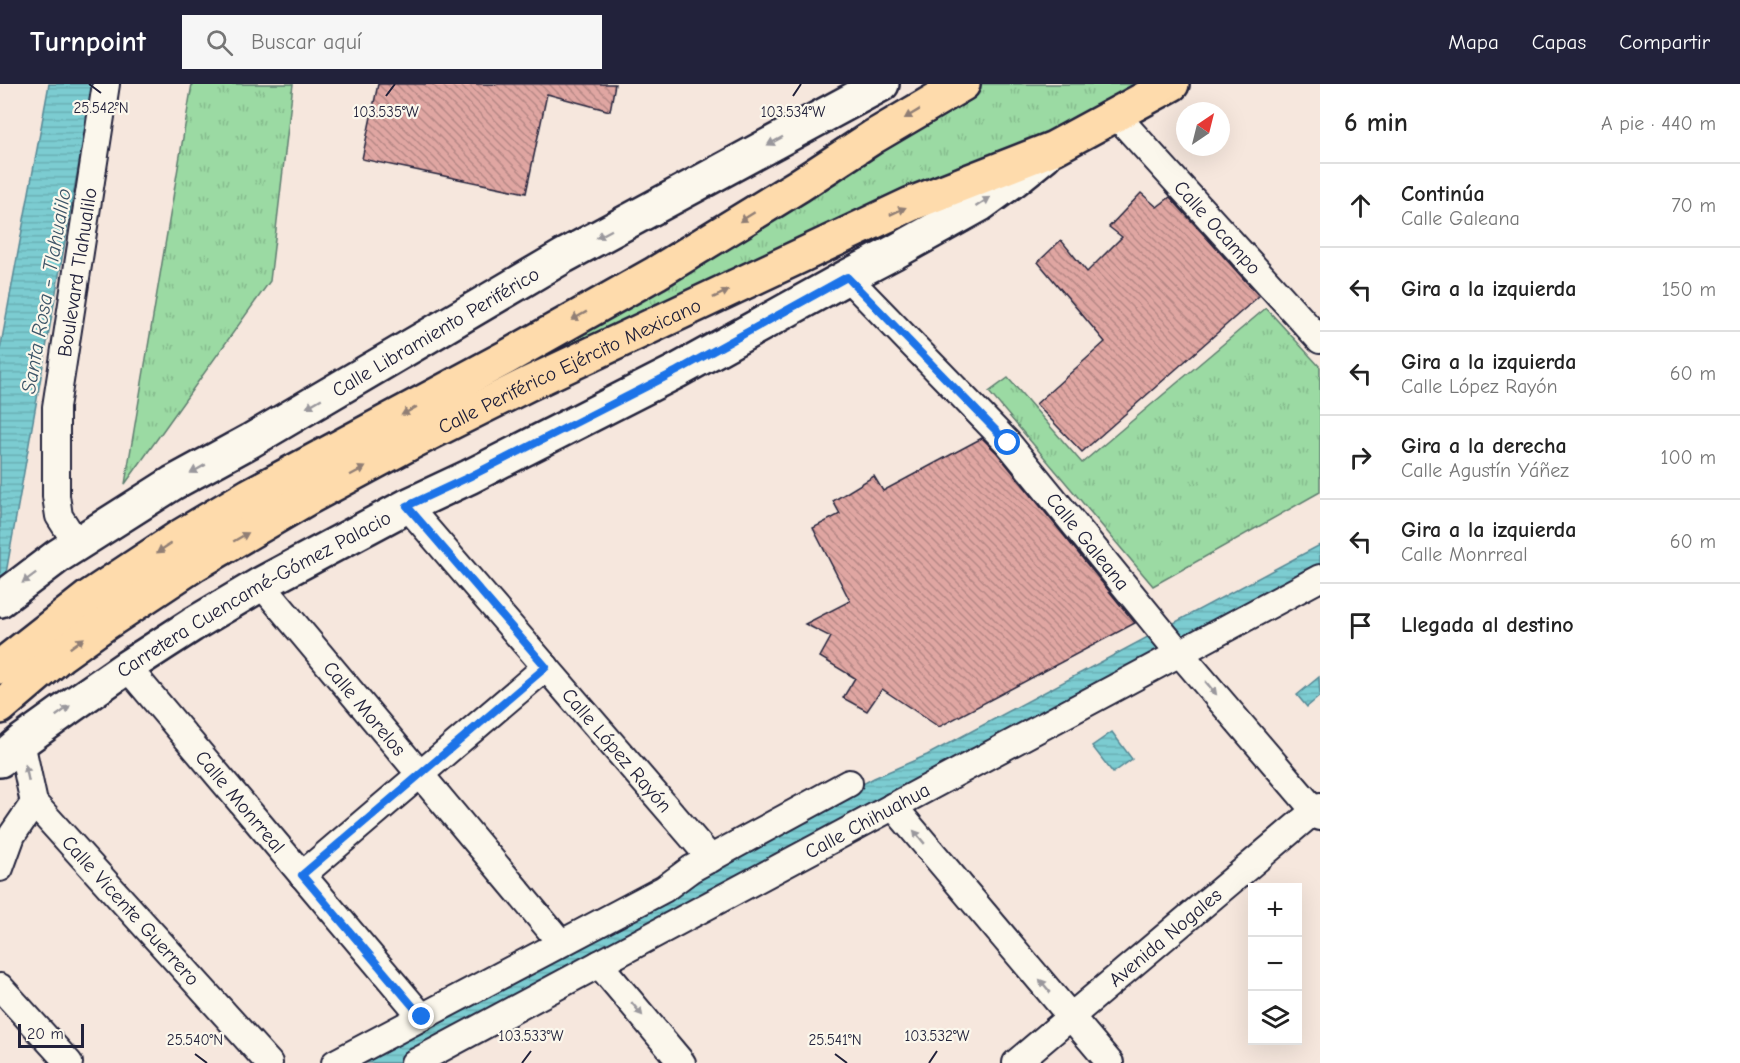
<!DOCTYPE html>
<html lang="es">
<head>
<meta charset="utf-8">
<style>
  :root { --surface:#fff; --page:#f6f6f6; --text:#222; --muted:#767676; --line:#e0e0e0; --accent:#22223b }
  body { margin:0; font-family:"Comic Neue",sans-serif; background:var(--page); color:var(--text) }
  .controls { position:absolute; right:18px; bottom:18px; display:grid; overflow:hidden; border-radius:0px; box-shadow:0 6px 24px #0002 }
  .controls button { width:54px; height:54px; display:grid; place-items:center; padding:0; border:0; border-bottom:2px solid var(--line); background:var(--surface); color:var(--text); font:30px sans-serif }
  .compass { position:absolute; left:1176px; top:18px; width:54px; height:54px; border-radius:50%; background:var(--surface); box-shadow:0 6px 24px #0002; rotate:35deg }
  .scale { position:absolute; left:18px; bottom:15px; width:66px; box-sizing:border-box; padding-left:6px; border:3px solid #22223b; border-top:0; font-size:16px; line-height:21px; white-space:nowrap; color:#22223b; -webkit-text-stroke:4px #fbf7ec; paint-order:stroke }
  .stop { position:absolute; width:18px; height:18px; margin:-14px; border:4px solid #1a73e8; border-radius:50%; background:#fff }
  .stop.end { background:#1a73e8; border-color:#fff; box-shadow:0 2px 6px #0008 }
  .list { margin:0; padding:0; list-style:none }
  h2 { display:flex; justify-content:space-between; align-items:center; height:78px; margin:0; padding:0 24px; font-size:26px }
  h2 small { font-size:20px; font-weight:400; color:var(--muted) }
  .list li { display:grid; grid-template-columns:39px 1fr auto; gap:18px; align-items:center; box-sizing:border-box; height:84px; padding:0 24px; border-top:2px solid var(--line) }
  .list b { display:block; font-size:22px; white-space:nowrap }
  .list p { margin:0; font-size:20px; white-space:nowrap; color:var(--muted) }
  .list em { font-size:20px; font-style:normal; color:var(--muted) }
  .icon { flex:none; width:33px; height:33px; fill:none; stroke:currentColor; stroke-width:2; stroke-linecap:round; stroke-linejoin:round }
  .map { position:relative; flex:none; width:1320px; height:979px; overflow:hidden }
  header { display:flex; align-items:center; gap:36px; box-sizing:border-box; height:84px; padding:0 30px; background:var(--accent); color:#fff }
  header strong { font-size:28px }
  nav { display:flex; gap:33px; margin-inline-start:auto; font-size:21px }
  .search { width:420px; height:54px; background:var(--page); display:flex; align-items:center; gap:15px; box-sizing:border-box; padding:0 21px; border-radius:0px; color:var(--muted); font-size:22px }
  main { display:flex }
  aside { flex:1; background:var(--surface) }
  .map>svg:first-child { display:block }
</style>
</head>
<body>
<header>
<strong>Turnpoint</strong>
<div class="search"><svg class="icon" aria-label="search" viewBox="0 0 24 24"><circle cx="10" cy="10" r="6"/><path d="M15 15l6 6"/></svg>Buscar aquí</div>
<nav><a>Mapa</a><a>Capas</a><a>Compartir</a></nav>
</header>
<main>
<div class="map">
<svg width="1320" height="979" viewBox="0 0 1320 979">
  <defs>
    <pattern id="grass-tufts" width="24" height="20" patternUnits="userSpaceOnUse" patternTransform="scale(1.5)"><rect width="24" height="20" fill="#9bdaa3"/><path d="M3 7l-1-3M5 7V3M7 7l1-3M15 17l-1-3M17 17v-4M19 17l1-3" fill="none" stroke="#85bb8d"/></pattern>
    <pattern id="water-rules" width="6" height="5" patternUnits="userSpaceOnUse" patternTransform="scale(1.5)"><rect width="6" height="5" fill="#7bccd1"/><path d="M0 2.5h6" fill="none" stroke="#6aafb4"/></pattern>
    <pattern id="building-back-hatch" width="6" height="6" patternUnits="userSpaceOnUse" patternTransform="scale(1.5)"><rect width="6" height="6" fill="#e0a6a2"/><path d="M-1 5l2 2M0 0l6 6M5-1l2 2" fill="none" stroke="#b58785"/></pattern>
  </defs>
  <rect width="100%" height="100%" fill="#f6e7dd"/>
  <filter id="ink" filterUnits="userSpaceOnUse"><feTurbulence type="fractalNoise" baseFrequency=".0167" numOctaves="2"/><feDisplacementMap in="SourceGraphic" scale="12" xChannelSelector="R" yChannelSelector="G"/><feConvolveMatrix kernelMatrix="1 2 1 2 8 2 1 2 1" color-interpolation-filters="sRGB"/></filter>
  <g filter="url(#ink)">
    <path fill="url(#grass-tufts)" stroke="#5e7e6f" stroke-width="1.5" d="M192,0H293L270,197L125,400Z
      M982,0H1164L484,318L495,294L874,71Z
      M1266,224L1320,283V408L1153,502L989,308L1008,294L1082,379Z"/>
    <path fill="url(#water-rules)" stroke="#578895" stroke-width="1.5" d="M49,0H93L0,523V266Z
      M1320,461V485L400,979H342L874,694L927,671Z
      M1319,593L1320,612L1307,623L1297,611Z
      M1112,648L1132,675L1113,689L1092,662Z"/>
    <path fill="url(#building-back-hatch)" stroke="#22223b" stroke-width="1.5" d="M378,0H615L610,27L547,10L526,109L362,75Z
      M1141,109L1157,123L1170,113L1259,212L1082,368L1036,320L1105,258L1038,178L1061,156L1087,188L1122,153L1109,143Z
      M982,354L997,369L1135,539L939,643L882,605L867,627L843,614L855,594L820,573L831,553L805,540L850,517L813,444L840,430L833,417L874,392L883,407Z"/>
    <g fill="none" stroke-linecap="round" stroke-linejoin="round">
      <defs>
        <g id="minor">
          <path id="s1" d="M1115,30L1320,256"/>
          <path id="s2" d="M847,193L1008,359L1172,560L1320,733"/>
          <path id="s3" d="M407,422L711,775"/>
          <path id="s4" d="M77,460L59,432L56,412V323L106,0"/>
          <path id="s5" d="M261,500L561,859"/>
          <path id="s6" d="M127,583L422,933"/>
          <path id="s7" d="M21,658L34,719L269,979"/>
          <path d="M893,722L1110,979"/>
          <path d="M0,784L12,751L34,719"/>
          <path d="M302,791L546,583"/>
          <path d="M599,880L682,979"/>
          <path d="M0,903L69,979"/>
          <path d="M335,979L664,805L691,785L849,699"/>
          <path id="s8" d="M414,979L1320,494"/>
          <path id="s9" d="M1016,979L1320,722"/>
        </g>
        <g id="secondary">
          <path id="s10" d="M0,516L58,472L173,399L250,357L564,172L882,0"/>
          <path id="s11" d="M0,676L21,658L71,622L127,583L192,541L261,500L407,422L469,393L677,287L847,193L893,169L981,120L1014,96L1045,71"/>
        </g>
        <g id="trunk">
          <path d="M0,583L89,513L181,452L250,411L507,273L656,189L798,102L873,53L963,0"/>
          <path id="s12" d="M0,623L61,571L103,541L195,480L306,415L414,357L528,300L911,120L1054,64L1172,0"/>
        </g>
      </defs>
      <use href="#minor" stroke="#22223b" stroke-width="30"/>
      <use href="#secondary" stroke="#22223b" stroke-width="38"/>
      <use href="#trunk" stroke="#22223b" stroke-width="38"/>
      <use href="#minor" stroke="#fbf7ec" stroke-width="26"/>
      <use href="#secondary" stroke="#fbf7ec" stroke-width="33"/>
      <use href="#trunk" stroke="#fedbac" stroke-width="33"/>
    </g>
    <defs><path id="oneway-solid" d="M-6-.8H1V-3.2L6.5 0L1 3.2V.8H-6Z" transform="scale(1.5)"/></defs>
    <g fill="#907e74">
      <use href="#oneway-solid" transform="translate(912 30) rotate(149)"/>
      <use href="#oneway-solid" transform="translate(898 127) rotate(-25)"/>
      <use href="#oneway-solid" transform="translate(747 133) rotate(148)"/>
      <use href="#oneway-solid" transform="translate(721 210) rotate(-25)"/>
      <use href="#oneway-solid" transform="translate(579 232) rotate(151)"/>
      <use href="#oneway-solid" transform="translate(409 327) rotate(152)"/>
      <use href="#oneway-solid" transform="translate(358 387) rotate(-28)"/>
      <use href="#oneway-solid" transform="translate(241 453) rotate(-30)"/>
      <use href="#oneway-solid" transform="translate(164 464) rotate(146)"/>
      <use href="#oneway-solid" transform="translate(77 559) rotate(-36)"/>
    </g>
    <g fill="#99979c">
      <use href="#oneway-solid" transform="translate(775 57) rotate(152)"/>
      <use href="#oneway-solid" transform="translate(983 118) rotate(-33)"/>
      <use href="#oneway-solid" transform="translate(604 150) rotate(152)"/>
      <use href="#oneway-solid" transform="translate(314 319) rotate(150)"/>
      <use href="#oneway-solid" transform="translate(198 385) rotate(151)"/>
      <use href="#oneway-solid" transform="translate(29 494) rotate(143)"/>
      <use href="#oneway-solid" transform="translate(1211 604) rotate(50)"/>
      <use href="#oneway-solid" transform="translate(63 627) rotate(-36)"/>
      <use href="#oneway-solid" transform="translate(27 689) rotate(-102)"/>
      <use href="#oneway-solid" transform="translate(919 753) rotate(-130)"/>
      <use href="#oneway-solid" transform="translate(1045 902) rotate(-130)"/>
      <use href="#oneway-solid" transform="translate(637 925) rotate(50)"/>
    </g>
  </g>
  <g fill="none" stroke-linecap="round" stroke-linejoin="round" filter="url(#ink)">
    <path stroke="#1a73e8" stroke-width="8" d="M422,933L302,791L546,583L407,422L469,393L677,287L847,193L1008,359"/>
  </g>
  <path fill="none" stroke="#22223b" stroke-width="2" d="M89,0L101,9M386,12L395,0M793,12L801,0M195,970L207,979M835,970L847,979M522,979L531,967M929,979L937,967"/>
  <g text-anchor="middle" stroke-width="4.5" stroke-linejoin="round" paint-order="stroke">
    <g font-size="20" fill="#22223b" stroke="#fbf7ec">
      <text dy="7" stroke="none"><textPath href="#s1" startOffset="153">Calle Ocampo</textPath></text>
      <text dy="7" stroke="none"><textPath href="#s4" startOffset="279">Boulevard Tlahualilo</textPath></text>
      <text dy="7" stroke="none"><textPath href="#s10" startOffset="512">Calle Libramiento Periférico</textPath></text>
      <text dy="7" stroke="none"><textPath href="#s12" startOffset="666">Calle Periférico Ejército Mexicano</textPath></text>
      <text dy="7" stroke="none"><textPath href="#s2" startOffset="358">Calle Galeana</textPath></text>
      <text dy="7" stroke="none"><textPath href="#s11" startOffset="304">Carretera Cuencamé-Gómez Palacio</textPath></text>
      <text dy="7" stroke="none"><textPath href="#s5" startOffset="162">Calle Morelos</textPath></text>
      <text dy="7" stroke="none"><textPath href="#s3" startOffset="322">Calle López Rayón</textPath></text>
      <text dy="7" stroke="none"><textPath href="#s6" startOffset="176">Calle Monrreal</textPath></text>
      <text dy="7" stroke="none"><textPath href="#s8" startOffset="514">Calle Chihuahua</textPath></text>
      <text dy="7" stroke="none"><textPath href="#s7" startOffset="207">Calle Vicente Guerrero</textPath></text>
      <text dy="7" stroke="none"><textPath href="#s9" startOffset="195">Avenida Nogales</textPath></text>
    </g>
    <g font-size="21" font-style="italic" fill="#3d5568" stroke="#fbf7ec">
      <text transform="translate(46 207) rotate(-80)" y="7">Santa Rosa - Tlahualilo</text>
    </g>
  </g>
  <g font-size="15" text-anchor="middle" fill="#22223b" stroke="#fbf7ec" stroke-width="4.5" stroke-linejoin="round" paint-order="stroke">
    <text x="101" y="29">25.542°N</text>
    <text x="386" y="33">103.535°W</text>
    <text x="793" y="33">103.534°W</text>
    <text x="531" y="957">103.533°W</text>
    <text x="937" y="957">103.532°W</text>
    <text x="195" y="961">25.540°N</text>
    <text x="835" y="961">25.541°N</text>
  </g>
</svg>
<div class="controls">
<button>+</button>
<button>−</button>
<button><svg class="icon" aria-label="layers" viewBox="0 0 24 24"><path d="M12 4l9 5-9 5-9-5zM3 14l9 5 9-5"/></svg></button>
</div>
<svg class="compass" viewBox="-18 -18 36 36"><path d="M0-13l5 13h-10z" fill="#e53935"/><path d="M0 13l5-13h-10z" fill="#767676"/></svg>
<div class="scale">20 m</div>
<div class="stop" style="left:1008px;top:359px"></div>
<div class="stop end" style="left:422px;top:933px"></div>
</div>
<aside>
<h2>6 min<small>A pie · 440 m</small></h2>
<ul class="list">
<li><svg class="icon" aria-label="ahead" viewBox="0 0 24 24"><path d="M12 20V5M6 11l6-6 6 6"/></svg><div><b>Continúa</b><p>Calle Galeana</p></div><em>70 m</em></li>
<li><svg class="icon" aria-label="left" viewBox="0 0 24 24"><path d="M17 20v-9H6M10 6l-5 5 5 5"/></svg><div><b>Gira a la izquierda</b></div><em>150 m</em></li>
<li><svg class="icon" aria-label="left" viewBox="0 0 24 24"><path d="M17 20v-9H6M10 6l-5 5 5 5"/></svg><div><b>Gira a la izquierda</b><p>Calle López Rayón</p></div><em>60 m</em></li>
<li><svg class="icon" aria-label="right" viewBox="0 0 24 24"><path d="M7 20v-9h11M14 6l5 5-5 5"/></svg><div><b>Gira a la derecha</b><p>Calle Agustín Yáñez</p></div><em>100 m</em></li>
<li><svg class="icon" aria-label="left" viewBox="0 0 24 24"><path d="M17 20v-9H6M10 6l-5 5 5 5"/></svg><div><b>Gira a la izquierda</b><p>Calle Monrreal</p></div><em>60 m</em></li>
<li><svg class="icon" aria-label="arrive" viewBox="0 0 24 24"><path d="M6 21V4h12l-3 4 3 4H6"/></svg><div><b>Llegada al destino</b></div></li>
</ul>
</aside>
</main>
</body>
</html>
